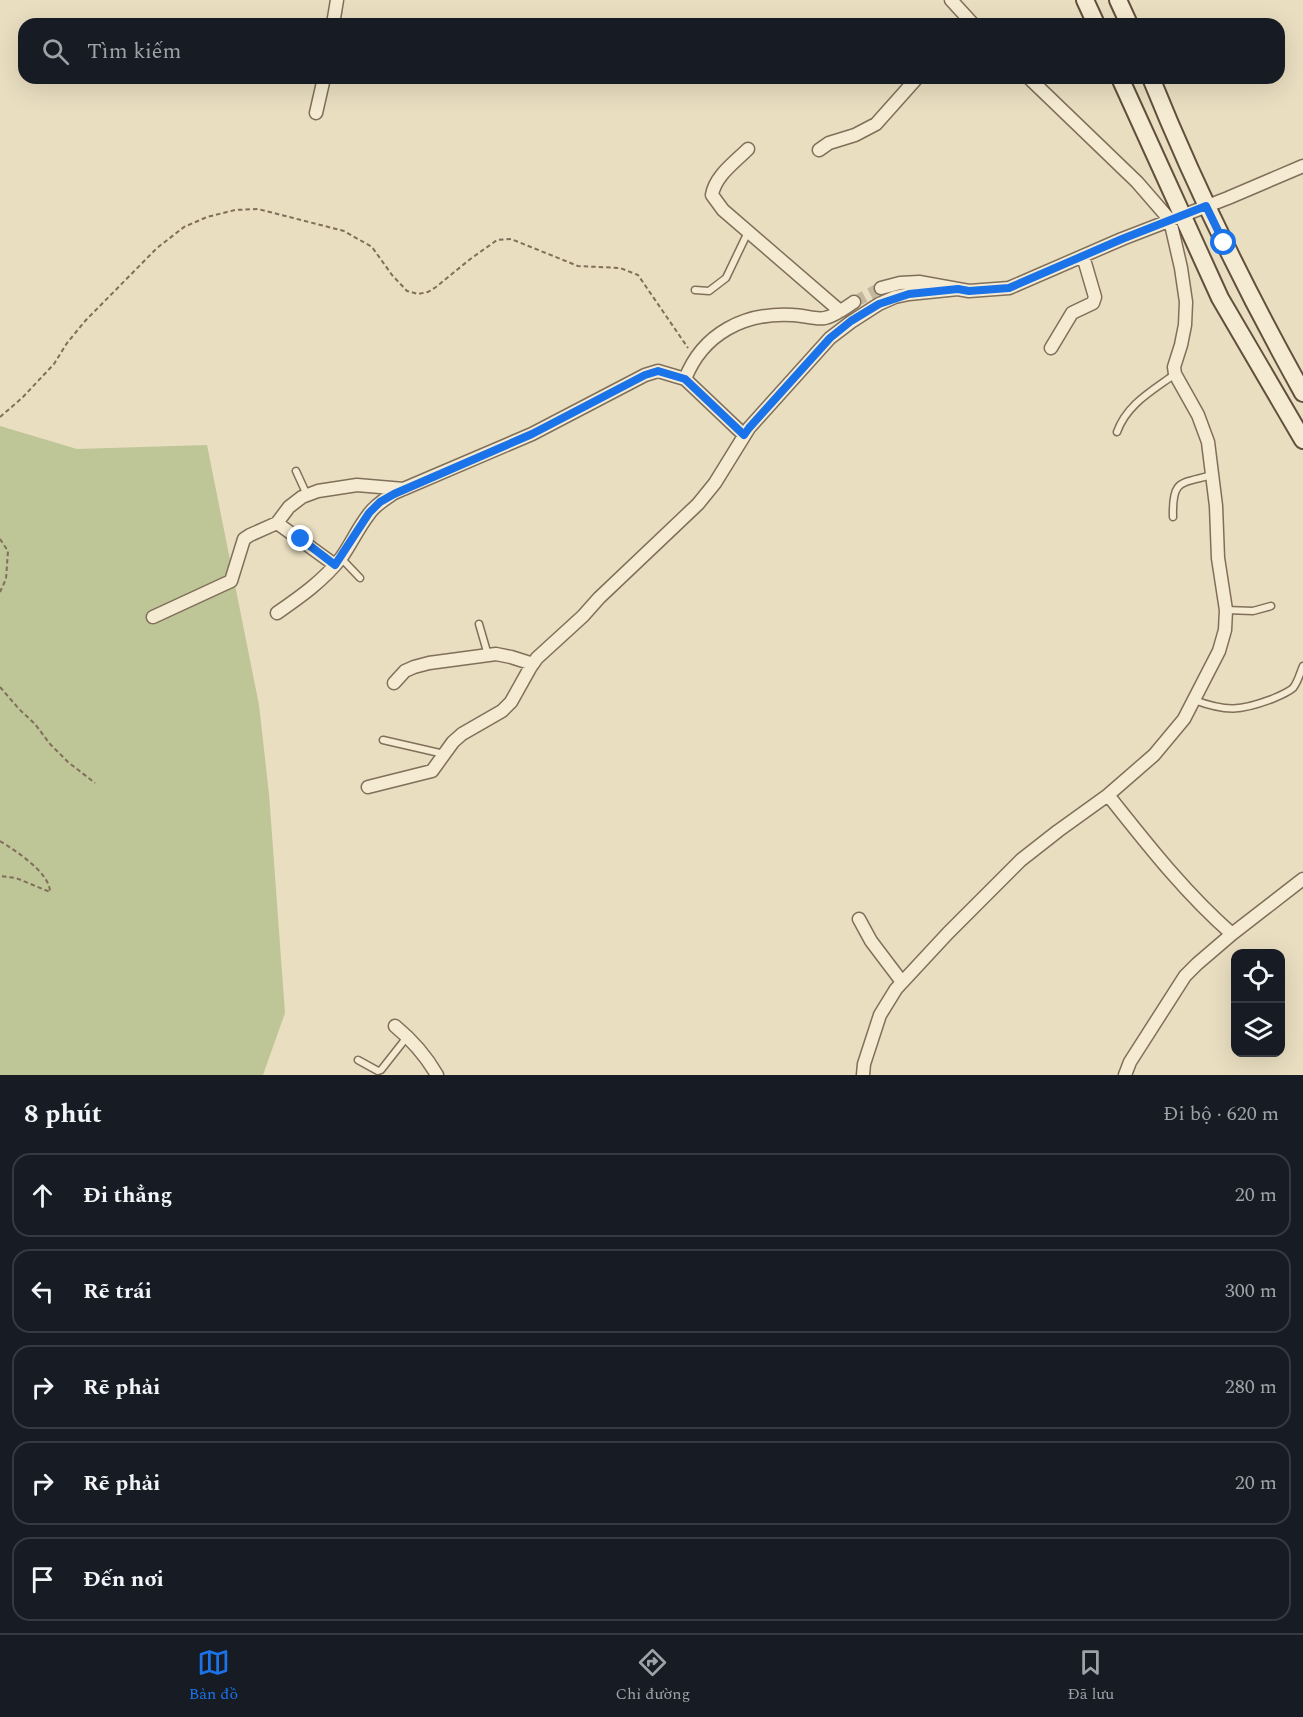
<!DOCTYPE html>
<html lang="vi">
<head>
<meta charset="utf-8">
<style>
  :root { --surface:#171b24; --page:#20242c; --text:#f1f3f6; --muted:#9ea1a6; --line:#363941; --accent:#1a73e8 }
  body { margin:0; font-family:Spectral,serif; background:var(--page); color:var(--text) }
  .controls { position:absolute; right:18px; bottom:18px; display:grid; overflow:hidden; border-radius:12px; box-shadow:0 6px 24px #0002 }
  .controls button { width:54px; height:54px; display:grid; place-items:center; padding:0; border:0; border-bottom:2px solid var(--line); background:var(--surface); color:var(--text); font:30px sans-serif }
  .stop { position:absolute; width:18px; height:18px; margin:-14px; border:4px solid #1a73e8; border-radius:50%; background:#fff }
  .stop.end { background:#1a73e8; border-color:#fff; box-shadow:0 2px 6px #0008 }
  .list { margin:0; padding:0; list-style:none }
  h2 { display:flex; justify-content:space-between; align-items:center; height:78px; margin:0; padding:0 24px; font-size:26px }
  h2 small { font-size:20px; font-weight:400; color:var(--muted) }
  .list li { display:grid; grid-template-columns:39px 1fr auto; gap:18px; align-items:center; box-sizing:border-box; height:84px; margin:0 12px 12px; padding:0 12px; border:2px solid var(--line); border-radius:18px }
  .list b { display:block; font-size:22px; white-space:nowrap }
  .list em { font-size:20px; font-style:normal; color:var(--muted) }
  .icon { flex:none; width:33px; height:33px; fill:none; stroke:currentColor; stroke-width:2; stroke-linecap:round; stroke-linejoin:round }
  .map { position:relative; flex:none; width:1303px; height:1075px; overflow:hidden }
  .search { position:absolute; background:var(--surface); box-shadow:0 6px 24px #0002; left:18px; right:18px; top:18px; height:66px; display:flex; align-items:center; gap:15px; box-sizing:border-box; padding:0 21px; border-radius:18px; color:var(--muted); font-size:22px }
  .sheet { height:558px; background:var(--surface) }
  nav { display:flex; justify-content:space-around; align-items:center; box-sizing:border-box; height:84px; border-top:2px solid var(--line); background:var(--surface); font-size:16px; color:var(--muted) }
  nav a { display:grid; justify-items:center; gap:3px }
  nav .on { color:var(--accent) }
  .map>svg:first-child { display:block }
</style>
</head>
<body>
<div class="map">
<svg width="1303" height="1075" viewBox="0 0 1303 1075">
  <rect width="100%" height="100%" fill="#e9dec0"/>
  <path fill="#bec596" d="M0,426L77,449L207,445L259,705L269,794L285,1013L263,1075H0Z"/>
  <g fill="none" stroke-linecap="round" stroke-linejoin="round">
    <path stroke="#c4b99f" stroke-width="12" stroke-dasharray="12 6" stroke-linecap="butt" d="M854,302L881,288"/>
    <defs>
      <path id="service" d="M695,290L709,291L726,278L748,232
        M1117,432C1127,404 1152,391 1175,374
        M296,471L307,495
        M1173,517C1172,479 1180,484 1212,475
        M341,558L360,578
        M1226,610L1253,611L1271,606
        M479,624L488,655
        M1194,700C1227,712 1240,711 1272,699C1279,696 1287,693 1293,688C1298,682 1300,673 1303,666
        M383,740L444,754
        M358,1060L378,1071L381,1070L407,1037"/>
      <path id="minor" d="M951,0L973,24
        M333,24L337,0
        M316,113L324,78
        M748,149C735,162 715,176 712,195L723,210L840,311
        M819,150L829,143L855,135L876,124L917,78
        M881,288L900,283L919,282L969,291L1009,288L1122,239L1228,198L1303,166
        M1051,348L1072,313L1093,303L1095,297L1083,256
        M685,379C703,333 745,312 793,315C803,315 815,320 825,318C835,316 845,308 854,302
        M277,523L335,565
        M277,613C300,597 323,581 341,558C351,544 358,528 369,514C375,505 385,499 394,493L532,434L645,375L658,371L685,379L744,435
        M153,617L231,581L244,539L250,535L277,523L289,507L302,497L318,491L357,485L404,489
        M394,683L405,671L414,667L429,663L496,654L511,657L533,664
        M368,787L432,771L453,742L462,734L502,711L511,702L530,668L537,658L583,616L599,598L698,504L715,483L749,428L830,338L851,322L879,304L895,297L909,294L958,289
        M1108,795C1147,844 1185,893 1232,934
        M859,919L871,941L902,982
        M395,1026C412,1040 426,1056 437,1075
        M863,1075L864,1064L880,1015L896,989L948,933L1021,860L1058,831L1108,795L1154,755L1184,719L1219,651L1225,630L1226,610L1218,558L1216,506L1208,442L1198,415L1175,374L1174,367L1181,345L1185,325L1186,302L1181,268L1170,220L1137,182L1029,78
        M1125,1075L1130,1062L1185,976L1197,964L1232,934L1303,879"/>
      <path id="secondary" d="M1085,0L1096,24
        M1118,0L1129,24
        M1120,78L1220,298L1303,440
        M1151,78C1195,187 1246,291 1303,393"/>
    </defs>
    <use href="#service" stroke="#806f5a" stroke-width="9"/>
    <use href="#minor" stroke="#806f5a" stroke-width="15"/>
    <use href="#secondary" stroke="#61503d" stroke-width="20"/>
    <path stroke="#806f5a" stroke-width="2" stroke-dasharray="4.5 3" stroke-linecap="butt" d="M0,417L22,398L54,364L67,343L86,320L157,248L184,227L207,217L235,210L258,209L344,231L372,247L392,275L407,291L418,294L428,292L436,287L469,260L497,240L511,239L578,266L620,268L638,275L688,348
      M0,539L8,551L6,579L0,592
      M0,687L19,709L35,724L50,744L68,762L95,783
      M0,841C16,851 50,873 50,892L16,878L0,876"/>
    <use href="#service" stroke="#f5ebd2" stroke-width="6"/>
    <use href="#minor" stroke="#f5ebd2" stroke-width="12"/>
    <use href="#secondary" stroke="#f5ebd2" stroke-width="16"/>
  </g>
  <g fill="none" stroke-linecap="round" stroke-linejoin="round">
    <path stroke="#1a73e8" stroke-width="8" d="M301,539L335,565L369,513L380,502L394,494L532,434L645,375L658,371L685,379L744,435L749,428L830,338L851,321L879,304L909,294L958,289L969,291L1009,288L1122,239L1206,206L1224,243"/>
  </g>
</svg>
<div class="controls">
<button><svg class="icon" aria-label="locate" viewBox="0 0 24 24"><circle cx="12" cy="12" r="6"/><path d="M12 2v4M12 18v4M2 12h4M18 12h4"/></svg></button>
<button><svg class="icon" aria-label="layers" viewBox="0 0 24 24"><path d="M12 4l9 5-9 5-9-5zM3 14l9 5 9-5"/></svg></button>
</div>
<div class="stop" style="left:1224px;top:243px"></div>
<div class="stop end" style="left:301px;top:539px"></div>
<div class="search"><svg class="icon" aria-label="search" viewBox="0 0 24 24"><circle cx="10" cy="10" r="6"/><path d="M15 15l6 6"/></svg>Tìm kiếm</div>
</div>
<section class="sheet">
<h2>8 phút<small>Đi bộ · 620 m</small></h2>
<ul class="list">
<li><svg class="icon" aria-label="ahead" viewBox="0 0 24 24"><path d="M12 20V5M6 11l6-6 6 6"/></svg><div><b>Đi thẳng</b></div><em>20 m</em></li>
<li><svg class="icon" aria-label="left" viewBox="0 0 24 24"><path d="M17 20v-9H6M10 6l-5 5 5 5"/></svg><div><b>Rẽ trái</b></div><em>300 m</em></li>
<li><svg class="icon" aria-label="right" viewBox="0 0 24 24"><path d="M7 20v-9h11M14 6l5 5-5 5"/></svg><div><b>Rẽ phải</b></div><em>280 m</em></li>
<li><svg class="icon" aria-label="right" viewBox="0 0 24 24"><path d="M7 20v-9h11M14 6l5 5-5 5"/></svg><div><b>Rẽ phải</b></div><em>20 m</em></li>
<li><svg class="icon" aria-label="arrive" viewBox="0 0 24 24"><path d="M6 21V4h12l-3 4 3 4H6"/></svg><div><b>Đến nơi</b></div></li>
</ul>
</section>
<nav>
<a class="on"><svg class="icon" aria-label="map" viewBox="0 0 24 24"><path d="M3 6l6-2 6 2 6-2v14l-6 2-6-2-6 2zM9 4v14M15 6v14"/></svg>Bản đồ</a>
<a><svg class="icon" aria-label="directions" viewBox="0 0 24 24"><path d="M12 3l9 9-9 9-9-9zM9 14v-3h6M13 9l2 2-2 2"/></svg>Chỉ đường</a>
<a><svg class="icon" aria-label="saved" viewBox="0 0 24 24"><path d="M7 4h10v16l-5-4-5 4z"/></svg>Đã lưu</a>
</nav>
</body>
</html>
